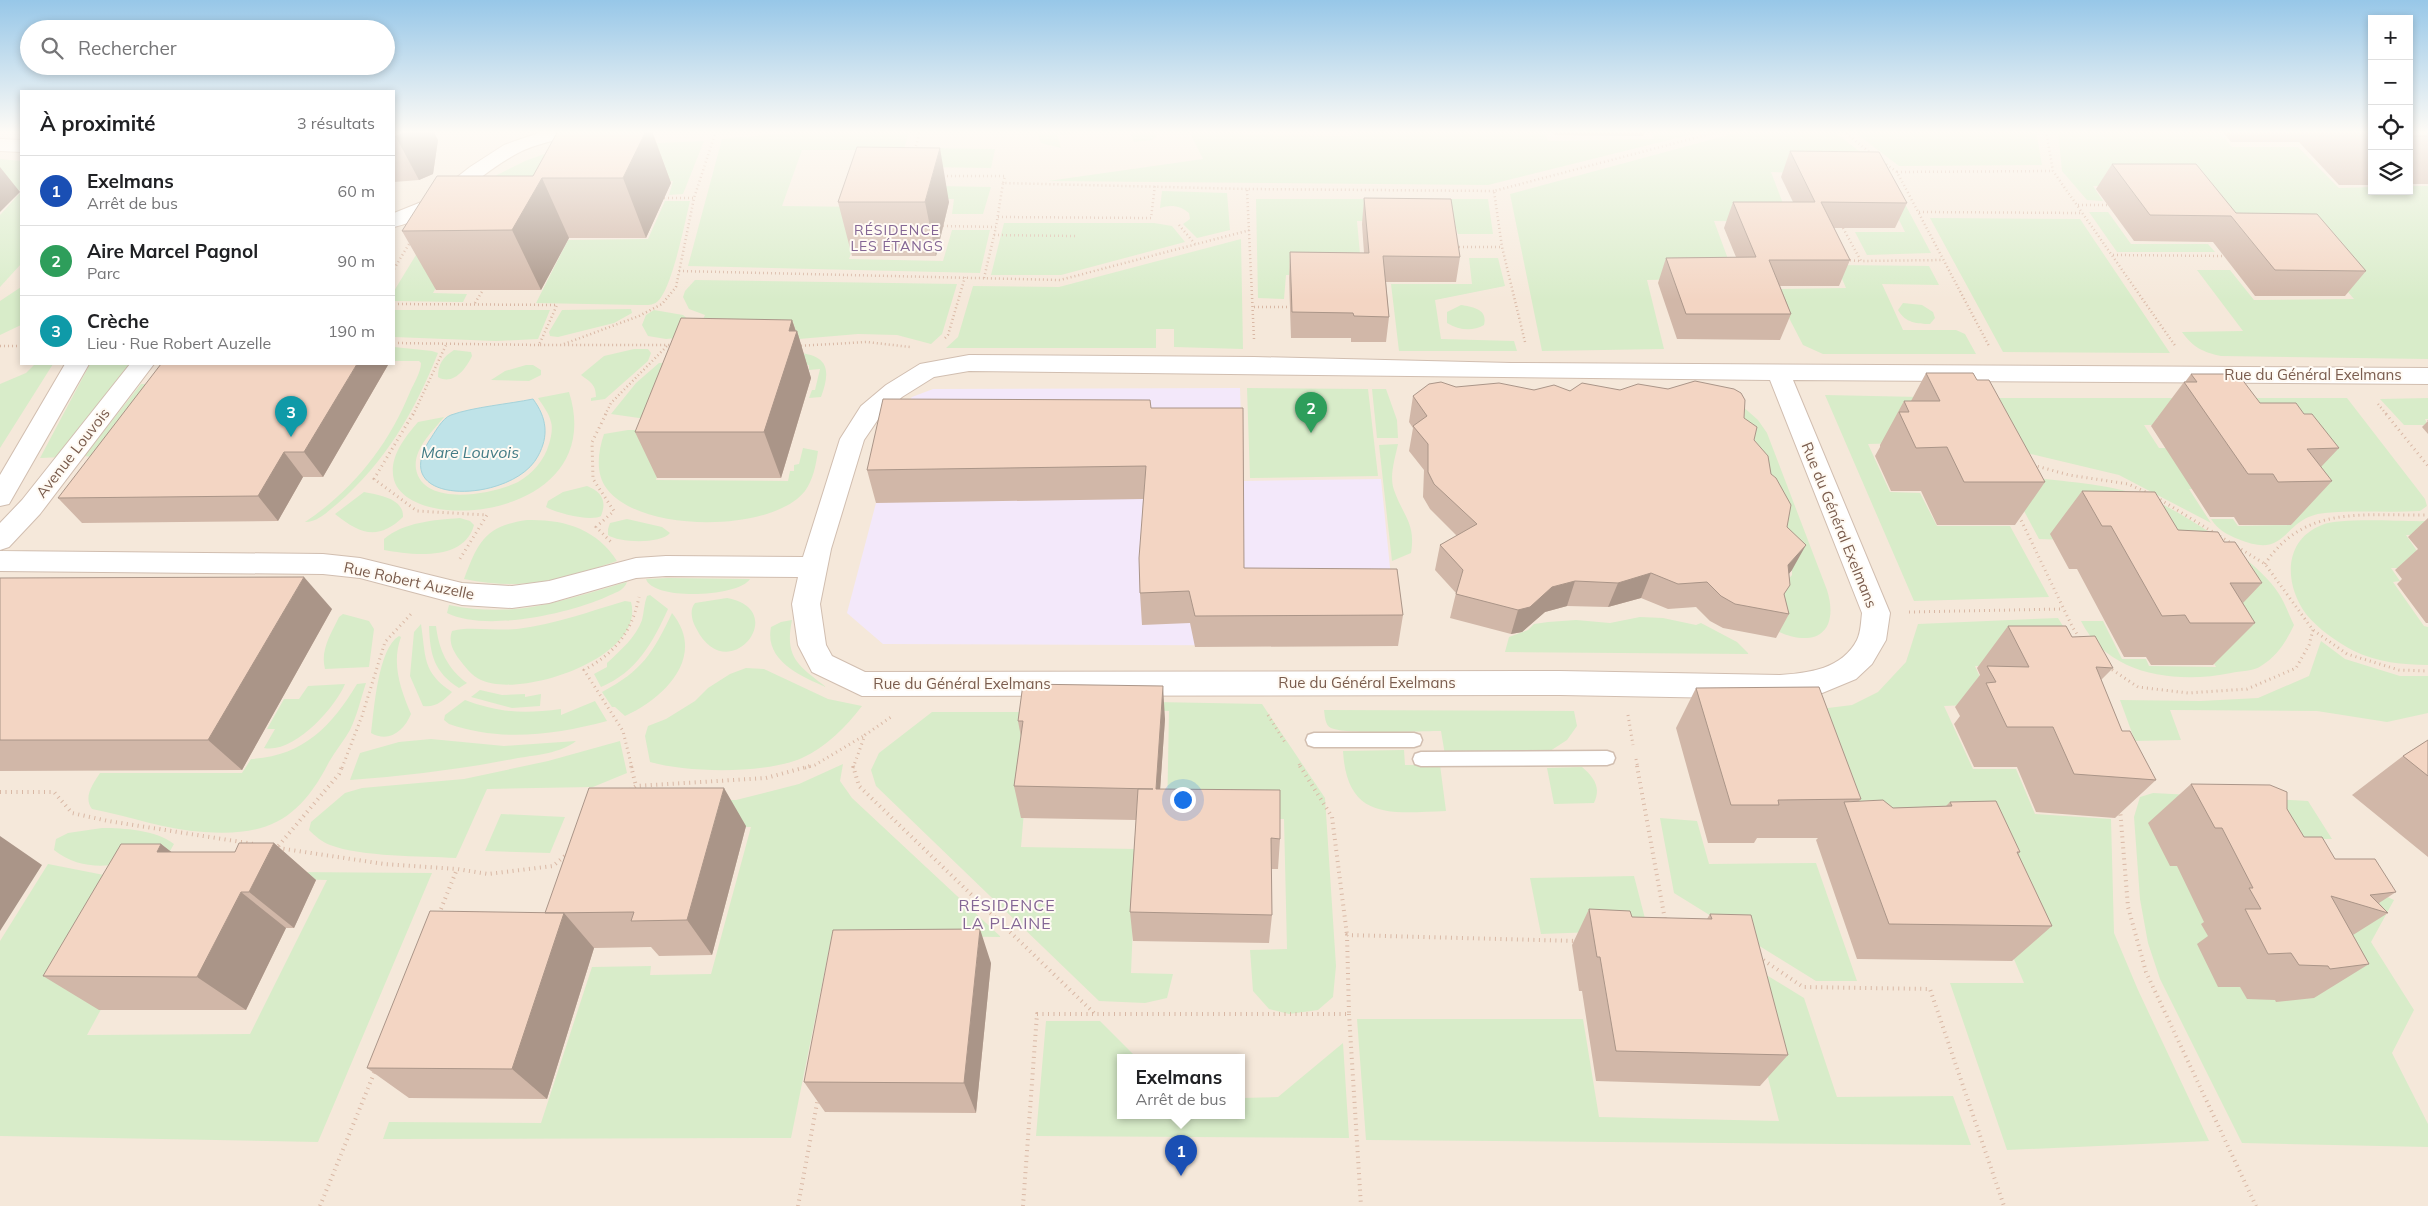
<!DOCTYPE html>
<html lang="fr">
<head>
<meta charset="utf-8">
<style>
  :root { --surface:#fff; --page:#f2f2f2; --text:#202124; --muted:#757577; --line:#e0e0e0; --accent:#7c3aed }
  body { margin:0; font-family:Mulish,sans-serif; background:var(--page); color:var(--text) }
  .controls { position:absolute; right:15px; top:15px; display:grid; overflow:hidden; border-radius:0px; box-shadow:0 2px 8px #0003 }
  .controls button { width:45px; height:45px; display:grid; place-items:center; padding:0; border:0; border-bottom:1px solid var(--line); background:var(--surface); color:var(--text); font:25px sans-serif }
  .you { position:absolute; left:1182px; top:799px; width:18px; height:18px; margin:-12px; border:4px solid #fff; border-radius:50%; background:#1a73e8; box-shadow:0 0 0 8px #1a73e833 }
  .badge { display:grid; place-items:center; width:32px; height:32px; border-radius:50%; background:var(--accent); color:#fff; font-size:16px; font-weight:700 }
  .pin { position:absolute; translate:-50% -41px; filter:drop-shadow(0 1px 2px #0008) }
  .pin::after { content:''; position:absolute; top:26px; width:18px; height:15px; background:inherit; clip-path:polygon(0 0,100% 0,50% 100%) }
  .popup { position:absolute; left:1117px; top:1054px; width:128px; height:65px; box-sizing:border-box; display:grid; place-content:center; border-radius:0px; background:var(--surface); filter:drop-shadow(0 1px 4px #0005); font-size:16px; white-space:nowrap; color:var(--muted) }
  .popup b { font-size:19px; color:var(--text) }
  .popup::after { content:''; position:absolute; left:50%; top:100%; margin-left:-10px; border:10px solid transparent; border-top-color:var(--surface) }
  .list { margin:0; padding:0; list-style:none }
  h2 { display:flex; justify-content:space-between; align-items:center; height:65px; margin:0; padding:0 20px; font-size:21px }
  h2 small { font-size:16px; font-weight:400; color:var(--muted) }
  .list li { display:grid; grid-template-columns:32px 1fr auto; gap:15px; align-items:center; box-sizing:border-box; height:70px; padding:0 20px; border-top:1px solid var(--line) }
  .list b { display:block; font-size:19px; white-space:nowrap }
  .list p { margin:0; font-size:16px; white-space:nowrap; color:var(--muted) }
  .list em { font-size:16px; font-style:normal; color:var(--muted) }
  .icon { flex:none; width:28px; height:28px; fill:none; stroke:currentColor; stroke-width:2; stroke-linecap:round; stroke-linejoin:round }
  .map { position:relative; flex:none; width:2428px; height:1206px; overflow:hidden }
  .search { position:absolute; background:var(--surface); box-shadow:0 2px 8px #0003; left:20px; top:20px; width:375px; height:55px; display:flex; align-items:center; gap:12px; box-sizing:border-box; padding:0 18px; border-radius:28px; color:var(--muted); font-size:19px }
  .panel { position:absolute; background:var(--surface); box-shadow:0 2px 8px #0003; left:20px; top:90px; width:375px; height:275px; border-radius:0px }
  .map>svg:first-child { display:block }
</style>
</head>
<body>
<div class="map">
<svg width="2428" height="1206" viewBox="0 0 2428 1206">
  <rect width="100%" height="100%" fill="#fdf6ec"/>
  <path fill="#f5e8da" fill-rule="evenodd" d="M0,131H21V364H394V131H2372V191H2409V131H2428V1206H0ZM1121,1057H1241V1115H1121Z"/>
  <path fill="#f3e8fa" d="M1240,388L1243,481L1381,479L1398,646L883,644L847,613L876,503L894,416L912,397L933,389Z"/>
  <path fill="#d8ecc9" d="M814,131H909L904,150H802L782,206L868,207L849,259L943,261L952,230H990L980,273L688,266L722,139Z
    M1037,131H1079V133L1057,135L1061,148L1041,143Z
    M1130,131H1157V136L1152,140L1134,142Z
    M1189,131H1244V135L1351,136V131H1545L1548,141L1654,139L1652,131H1705L1488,185L1048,181L1203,159Z
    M1743,131H1833L1889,174L1931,253L1867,255L1855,232H1905L1877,175L1771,172L1790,222L1714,221L1735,278L1647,280L1664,349L1542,351L1510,194Z
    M1853,131H2036L2042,165L1899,166Z
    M2058,131H2219L2232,147H2298L2339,188L2372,187V191H2409V186H2428V359L2221,356C2202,352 2193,347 2182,332L2243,331L2197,270H2230L2254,300L2354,299L2301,237L2219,236L2180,186H2093L2103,201L2087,200L2062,171Z
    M704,141L683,194L669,195L673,181L583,183L466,233L433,293L467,294L463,302L394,301V291L436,222L495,176L525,161L550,152L588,146Z
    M928,148L995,149L991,168L923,167Z
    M0,159L21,161V190H0Z
    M884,185L991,187L983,214H952L954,199L881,198Z
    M1162,191L1227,193L1230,230L1197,238L1183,224L1190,219L1189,213C1181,206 1171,204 1160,208Z
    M21,192V264L0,287V215Z
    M1256,199H1488L1493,234H1458L1454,221H1357L1362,276L1286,275L1284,299L1258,298Z
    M665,201H690C685,222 672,288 658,301C653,306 645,305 639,305L536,303L568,240L648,239Z
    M2089,212H2108L2131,244H2208L2215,252H2117Z
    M1930,218L2080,219L2170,353L2003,352Z
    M1004,223H1154L1172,226L1185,242L1061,275H991Z
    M1241,239L1243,349L1174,347V329H1156V348H946L958,337L973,286L1059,287Z
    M1469,258H1498L1505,286L1435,300L1441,339L1514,341L1517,351H1399L1391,284H1472Z
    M1836,265L1929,266L1939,285L1882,284L1903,330H1956L1965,334L1976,354H1823L1803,345L1774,289L1846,288Z
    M695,280L957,284L942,334L931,344L897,335L858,334L775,341L698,329L705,315L689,309L683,297L685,291Z
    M21,287V325L0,335V301Z
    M1903,303L1922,305L1933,312L1935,318L1930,324C1918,324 1905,323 1898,310Z
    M1461,305C1473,307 1488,309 1484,325C1472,332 1459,330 1447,323V312Z
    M631,309L632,313L614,323L558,337L550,336L549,332L562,310Z
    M394,310H550L538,339L496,341L394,337Z
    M654,310L683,315L690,321L677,338L666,339L648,336L642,325L646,315Z
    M394,347L432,351L438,353C415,411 385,463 337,504C327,512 318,522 305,522C353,490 388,446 410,392C414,383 421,372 421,363L419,361H394Z
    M634,349H648L651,353L648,361L605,399L591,401V398L596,397C596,384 590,382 581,375L604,356Z
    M454,350L471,352L472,356C466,369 453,386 438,377C438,364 443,357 454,350Z
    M794,352C827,355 832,367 821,397L809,398L812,390H815L820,369L809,370V365L769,364Z
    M659,363L687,364L663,417L639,418L611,414L636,383Z
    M35,364H53L0,448V384L26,373Z
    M90,364H135L63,457L40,458Z
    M526,365H533L541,370V375L529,381L491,380L505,371Z
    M141,384H149L93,457L84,456Z
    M1247,388L1368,389L1378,476L1250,478Z
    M1372,389H1386L1397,420L1398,438H1377Z
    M1493,390H1691L1741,405L1758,420L1767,433L1827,590C1840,632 1815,649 1777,631L1784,584L1792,575V566Z
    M569,392C609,518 411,537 394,480C388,458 405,437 418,422L444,417C433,431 413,449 416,469C423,508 494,494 518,482C533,473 544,461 549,444C551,438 553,428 551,422C549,413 543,406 538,398Z
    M1825,395L1968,398L1906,443L1868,444L1890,492L1920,493L1937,526H2010L2049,597L1914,601Z
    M1985,398H2347L2425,499L2427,506L2420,511C2389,513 2356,510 2325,513C2281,517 2290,561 2238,539C2226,534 2218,530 2211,519H2233L2238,526L2292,525L2271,493L2203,418L2157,417L2161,425H2144L2159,448H2172L2197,489H2189L2211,523L2119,475L2022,452Z
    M2428,398V419H2425L2428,425H2404L2380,399Z
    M628,430H645L668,439L656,480L788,481L790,471H794V465L799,464L803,448L818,451C816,465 813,480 805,491C772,533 640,533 607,489C595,474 598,451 604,434Z
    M1398,444C1395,459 1389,476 1394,490C1403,516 1416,523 1411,553L1392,561L1379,445Z
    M2028,477C2068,482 2113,484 2151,499C2186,514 2260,562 2279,594C2285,603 2289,615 2294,625C2286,642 2277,656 2261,666C2254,671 2240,671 2231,673C2177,684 2108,676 2081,621H2103L2122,659H2146L2149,666L2216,667L2193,627L2068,540L2039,539L2015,494Z
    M587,486C602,492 607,501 601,516C591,522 556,513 546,507L548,501L563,492Z
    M364,492C378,495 404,498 403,517C378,541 360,534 335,514Z
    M460,518L470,521L474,525C464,562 412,555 384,550V539C404,522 434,520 460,518Z
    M627,519L662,527L670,533C661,544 619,543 608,535V529L610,523Z
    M527,520C564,519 597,529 617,561C561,580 523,591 464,579C478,542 485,526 527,520Z
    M2428,521V535H2406L2426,564L2423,568H2391L2400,581L2393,582L2424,626L2428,627V665C2404,665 2376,662 2354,651C2337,642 2318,629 2306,614C2284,584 2283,540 2322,525C2342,517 2403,522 2428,521Z
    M668,578L750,579C739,597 653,601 646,579Z
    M627,582C624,591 614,593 606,597C568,614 485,632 447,613L449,605C518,619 562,600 627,582Z
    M650,595L668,609C653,642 637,672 601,687L594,674L607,667V663C620,651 636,637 642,620C644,612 644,604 647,596Z
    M727,598C793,610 727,691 696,628C692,621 689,610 695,603Z
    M625,601L631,602C646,657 521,699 481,680C472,676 465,667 459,659C453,651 448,641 452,631C466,626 498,631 517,629C557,624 587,612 625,601Z
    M672,613C707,656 665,698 625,716L615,707H612L602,692C642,671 653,653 672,613Z
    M343,614L369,621L374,629L369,667L325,669C320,650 331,634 339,617Z
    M1640,617L1663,618L1696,625L1701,623L1737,642L1749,654L1505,652L1509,637L1528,630L1534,624L1548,622L1576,620L1610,623Z
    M2058,618L2082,657L2056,665L1975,666L1992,704L1944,706L1973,769H2016L2035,814L2111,819L2114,933L2138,990L2209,1141L2007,1150L1950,983H2024L1962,835L1835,834L1812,710L1852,705L1878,692L1906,662L1918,624Z
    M792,620C784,658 799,666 826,687C802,677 764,661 771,627L781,622Z
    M421,624C426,657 422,672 452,692C444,700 436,708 423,706L410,676L414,632Z
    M429,626H436C439,650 447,668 467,683L459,688C434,672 430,655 429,626Z
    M399,636L401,637C391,664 401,690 411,714C404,731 389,743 371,733C374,710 378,648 399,636Z
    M2321,641L2345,659L2400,676H2428V713L2387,722L2317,711L2170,710L2181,740L2135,741L2120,700L2201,701L2258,698L2309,676Z
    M746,668L764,669L828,699L862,706C846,727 826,747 802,758C766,774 688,773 650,762L645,736L648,726L666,719L695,701L708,688L730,674Z
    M366,683C361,698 357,716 350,730C344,741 335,751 329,762C300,819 268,837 204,832C166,830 129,816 92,809C83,797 93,784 100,773H242L251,759C303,756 331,727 357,684Z
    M345,684C335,708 294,754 264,748L275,729H267L284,699H299L308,686Z
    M480,690L502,695L525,694V697L541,694L540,706L512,708L471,697Z
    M465,700C500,713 524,714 561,709V715L595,701L607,721C554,735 501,742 449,724L444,720L445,715Z
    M1102,701L1262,704L1325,798L1336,966L1333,997L1318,1010L1289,1014L1269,1009L1253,991L1250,950L1287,949L1284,819L1167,818L1169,711L1101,709Z
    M1324,710L1574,711L1577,726L1567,740L1547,753L1445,755L1441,731C1420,731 1346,735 1331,728C1325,725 1325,717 1324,710Z
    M932,712H1068L1030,740L1021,847L1136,849L1131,973L1173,974L1167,998L1145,1003L1099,1001L876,786L871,770L879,753Z
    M431,739L504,746L576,741C561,753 537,755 518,758C462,769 406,776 350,780L360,753L399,742Z
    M620,741L627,773L593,787L487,789L456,858C422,856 361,857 330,845C322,842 315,836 309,830L311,822L345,793L362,788L464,779L548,761Z
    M1404,750L1405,765H1440L1446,811C1391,813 1347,821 1343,751Z
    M843,764L840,781L852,798L1001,937L832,935L791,1138L383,1139L389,1122L541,1123L592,967L651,966L650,975L711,974L751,827L616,826L705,800H736L799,784Z
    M1582,767C1595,778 1601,788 1594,803L1554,804L1547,768Z
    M2153,793L2308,801L2332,839H2295L2305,859L2394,900L2371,942L2414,1010L2392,1053L2428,1124V1147L2242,1143L2160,979L2148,943L2140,899L2134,817L2140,797Z
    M501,814L565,817L550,853L485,851Z
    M1660,818L1697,821L1709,864L1816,863L1857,981H1816L1674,893Z
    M102,828C124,828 156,830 174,844L170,851C132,862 89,878 54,850L56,839L68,833Z
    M48,864L104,875L171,881L87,1035L250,1034L327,880L285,879L289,872L432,873L318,1142L0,1136V941Z
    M1634,876L1648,930L1541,934L1530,878Z
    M1742,975L1768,976L1804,998L1837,1097L1953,1096L1971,1145L1366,1140L1357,1019H1583L1599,1117L1779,1121Z
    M1046,1021H1100L1136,1057H1121V1115H1241V1098L1278,1097L1343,1043L1349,1138L1036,1136Z"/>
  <path fill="#bfe3e8" stroke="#a5d3da" d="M533,399C547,418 549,436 538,456C514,503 387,508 429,441C434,434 442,418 451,415C473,407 509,404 533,399Z"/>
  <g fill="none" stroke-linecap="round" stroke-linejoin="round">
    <defs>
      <path id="lane" d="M1314,733H1414L1420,735L1422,740L1420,745L1414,747H1314L1308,745L1306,740L1308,735Z
        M1607,751L1613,753L1615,758L1613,763L1607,765L1421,766L1415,764L1413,759L1415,754L1421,752Z"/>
      <path id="street" d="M969,355L1254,357L1511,363L2428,368V384L1793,380L1890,613L1886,640L1872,664L1856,679L1815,696L1780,699L1560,695L862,696L812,672L798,645L792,604L798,577L666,576L636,578L549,603L512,608L462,605L360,578L323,574L0,571V551L323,554L360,558L462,583L512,586L549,581L636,558L666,556L803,557L840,439L861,406L886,385L920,364ZM969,371L1770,380L1862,613C1861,621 1861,632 1857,640C1842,669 1809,673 1780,675L1560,671L865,672L832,656L826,645L820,604L831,549L864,440L879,418L902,397L934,377Z
        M65,364H89L9,504L0,506V475Z
        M130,364H154L40,514L9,547L0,550V523L22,500Z"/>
      <path id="secondary" d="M544,131H578L576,135C556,140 535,144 518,153C474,176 444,216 394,227V213L429,199L470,167L504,145Z
        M0,139L21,140V152L0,151Z"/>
    </defs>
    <use href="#lane" stroke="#d1beb0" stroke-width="3"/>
    <use href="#street" stroke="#d1beb0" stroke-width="2"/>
    <use href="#secondary" stroke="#d6c0b0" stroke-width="2"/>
    <path stroke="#d9b8a5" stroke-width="2.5" stroke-dasharray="1 3" stroke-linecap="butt" d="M1843,131L1872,154
      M2046,131L2053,171L2176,347
      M915,150L920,131
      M1883,162L1897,172L1989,346
      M1897,172L2053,171
      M943,176H1005L1003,183
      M664,198H694
      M2078,205H2108
      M1919,212L2082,213
      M998,217L1151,218L1155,185
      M1179,225L1195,244
      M943,226L996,227L1003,183L1247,189
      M1843,228L1861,261L1943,260
      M994,235L1076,236
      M1455,247H1502
      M2113,255L2224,256
      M1846,260L1860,261
      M394,269L409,244
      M679,271L1060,280L1250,230
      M984,278L996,227
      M475,303L483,290
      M394,304L557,305L539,345H673
      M1254,307H1290
      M945,338L948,335L965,277
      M1254,339L1247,189L1494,191
      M1525,342L1502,247L1494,191L1721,131
      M394,343L539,345
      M564,344L639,316L662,304L676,287L694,198L716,131
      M0,346H21
      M797,346L867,342L910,347
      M2378,404L2387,415
      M413,415L446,345
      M605,415L611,403L668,345"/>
    <path stroke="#d9b8a5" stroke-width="3" stroke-dasharray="1 4" stroke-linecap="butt" d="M413,414L374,479L417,511L487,515L458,562
      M606,414L592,442L593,479L614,511L596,527L612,543
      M2386,414L2428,466
      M2033,465L2069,475L2128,484L2148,493
      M2156,497L2265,564L2313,630L2347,654L2399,670L2428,671
      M2019,516L2073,628L2081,640
      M2265,564C2304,504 2366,516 2428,515
      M1909,612L2063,609
      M2108,667L2138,687L2188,693L2247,689L2296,668L2309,645L2313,630
      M1268,715L1286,744
      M1628,715L1633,745
      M1636,759L1638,768
      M1299,764L1301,768
      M342,768L362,716L385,642L412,613
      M632,768L623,731L584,670C615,653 632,632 639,597
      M805,768L815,765L865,735
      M853,768L865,735L891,717"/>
    <path stroke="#d9b8a5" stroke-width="4" stroke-dasharray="1 4.5" stroke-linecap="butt" d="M631,766L636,786
      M853,766L859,786L1095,1014
      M1300,766L1332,817L1347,935
      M1637,766L1665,920
      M630,790L636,786L766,778L810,766
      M0,792H54L72,813L108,821L254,844
      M2120,809L2128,907L2146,972L2256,1206
      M278,848L384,864L457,869L488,874L553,866L567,854
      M275,850L339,774L342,766
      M439,914L457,869
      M1759,957L1803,987L1930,989L2004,1206
      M1349,1014L1361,1206
      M320,1206L375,1071
      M798,1206L818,1098
      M1023,1206L1037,1014H1349L1347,935L1577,941"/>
    <use href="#lane" fill="#fff" fill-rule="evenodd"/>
    <use href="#street" fill="#fff" fill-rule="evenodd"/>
    <use href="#secondary" fill="#fff" fill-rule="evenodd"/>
  </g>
  <path fill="#d1b7a8" d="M394,131H433L438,140L433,174L419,180L394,182Z
    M558,131H652L671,183L646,238H569L541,290H436L402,231L533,176Z
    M1553,131H1645L1643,136L1554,135Z
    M2222,131H2372V185H2339L2299,142H2231Z
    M2409,131H2428V184H2409Z
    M1790,151L1907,203L1895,228H1834L1850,260L1839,286H1780L1791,314L1780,340L1677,339L1658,283L1666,258L1736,257L1724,228L1733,202H1793L1781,177Z
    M2112,164L2236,213L2366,271L2345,296H2255L2213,242L2134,241L2096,189Z
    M1364,198L1460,257L1456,282H1386L1389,317L1386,342H1351V338H1291L1289,278L1290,252L1364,253L1362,224Z
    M838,202H949L936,256H852Z
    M792,320L796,331H797L811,378L781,478H657L635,432Z
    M388,365L323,477H303L278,521L82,523L58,498Z
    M1926,373L1977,380L2045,482L2015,525H1937L1921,491H1891L1875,456L1880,447V445L1904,401H1911Z
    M2191,374L2260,403L2304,414L2339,448L2321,467L2332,481L2291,525H2239L2234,517H2210L2151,426L2184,382H2185Z
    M1456,387L1570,391L1744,418L1754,440L1771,474L1787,527L1792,570L1788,575L1784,596L1789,614L1776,638L1723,628L1710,621L1696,607L1668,609L1641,598L1608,607L1567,606L1545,612L1522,632L1511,634L1450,618L1456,593L1435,570L1440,545L1457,536L1430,509L1423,497L1424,470L1409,451L1413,428L1409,422L1413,396Z
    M1151,408L1244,568L1403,615L1398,646L1195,647L1190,623L1142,625L1140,593L1143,499L876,503L867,470Z
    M2427,420H2428V434L2422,427L2428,421Z
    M2082,491L2178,530L2224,542L2262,583L2243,603L2255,623L2213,665H2151L2146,657H2124L2077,569H2069L2050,534Z
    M2428,518V623H2426L2397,584L2402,579L2395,570L2418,549L2408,537Z
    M0,578L332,609L242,770L0,771Z
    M2008,626L2072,637L2113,668L2101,680L2122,731L2156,780L2115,818L2036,812L2017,767H1974L1954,724L1960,716L1955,707L1980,675L1977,668Z
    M1696,688L1861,799L1859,801L1893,808L1946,806L1950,802L2020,852L2018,854L2052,926L2012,961L1857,959L1816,840L1818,838H1757L1754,843H1708L1676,728Z
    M1165,719L1160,789L1280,839L1278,869H1271L1272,915L1269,943L1133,941L1130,912L1136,820L1021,818L1014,786L1021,737L1018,721Z
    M2428,740V857L2352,795L2403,756Z
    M2191,784L2287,809L2304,837L2335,859L2396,892L2379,903L2388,913L2353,935L2369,964L2314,998L2276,1002L2275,1000L2247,999L2240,987H2218L2197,944L2208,936L2201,924L2204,922L2177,866H2170L2148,823Z
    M746,826L712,955L659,956L651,947L594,948L547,1099L409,1098L367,1068L545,913Z
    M274,843L316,880L294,928H286L246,1010H99L43,976L161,844L171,852H235Z
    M1589,909L1632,917L1707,919L1710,914L1788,1055L1760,1086L1596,1081L1582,991H1579L1572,945Z
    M991,963L976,1113L825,1112L804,1082Z"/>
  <path fill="#aa9588" d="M409,131H433L438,140L433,174L419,180L396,137Z
    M646,131H652L671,183L646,238L623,178Z
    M940,148L949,202L936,256L925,202Z
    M0,167L20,192L0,212Z
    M542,178L569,238L541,290L512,230Z
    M792,320L796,332L797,331L811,378L781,478L764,432Z
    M357,364H387L388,365L323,477L304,452Z
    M284,452L303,477L278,521L258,496Z
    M1806,545L1792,570L1775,590L1788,565Z
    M1651,573L1641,598L1608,607L1618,583Z
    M304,577L332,609L242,770L208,740Z
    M1575,581L1567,606L1545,612L1522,632L1511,634L1518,610L1552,587Z
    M1163,686L1165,719L1158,820L1156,789Z
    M724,788L746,826L712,955L687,920Z
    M0,836L42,865L0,931Z
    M274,843L316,880L294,928L249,892Z
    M161,844L209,881L157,852Z
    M241,892L286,928L246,1010L197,977Z
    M564,913L594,948L547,1099L512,1069Z
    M980,929L991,963L976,1113L964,1083Z"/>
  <path fill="#f3d5c3" stroke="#aa9588" d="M394,131H409L394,137Z
    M558,131H646L623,178H542L512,230L402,231L437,176H533Z
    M2409,131H2428V136H2409Z
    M857,147L940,148L925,202H838Z
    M1790,151L1879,152L1907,203L1821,202L1850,260H1769L1791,314H1686L1666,258L1756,257L1733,202H1815Z
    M2112,164H2196L2236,213L2317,214L2366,271L2275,270L2231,216L2150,215Z
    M1364,198L1451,199L1460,257L1383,256L1389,317L1354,316L1353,313L1292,312L1290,252L1369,253Z
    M681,318L792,320L789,331H797L764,432H635Z
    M161,364H357L304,452H284L258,496L58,498Z
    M1926,373H1973L1977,380H1989L2045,482H1964L1947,447L1916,448L1899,412H1909L1904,401H1940Z
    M2191,374H2238L2260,403H2296L2304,414H2312L2339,448L2307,449L2332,481L2278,482L2273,474H2248L2184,382H2197Z
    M1695,381L1734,389L1741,393L1745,400L1744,418L1757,427L1754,440L1768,456L1771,474L1776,478L1791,505L1787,527L1806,545L1788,565L1790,585L1784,594L1789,614L1735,604L1721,596L1707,582L1678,584L1651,573L1618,583L1575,581L1552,587L1530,607L1518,610L1456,594L1463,570L1440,545L1477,524L1434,484L1428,472V444L1413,426L1427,416L1413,396L1429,384L1441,382L1456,387L1499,383L1534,390L1554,385L1570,391L1582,383L1620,390L1638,384L1668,389Z
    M883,399L1150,400L1151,408H1243L1244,568L1397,569L1403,615L1195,616L1189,591L1140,593L1139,558L1146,466L867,470Z
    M2082,491L2155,492L2178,530L2218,532L2224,542H2235L2262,583H2230L2255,623H2190L2185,615L2162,616L2111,526H2102Z
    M304,577L208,740H0V578Z
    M2008,626H2066L2072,637L2095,636L2113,668L2096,667L2122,731H2130L2156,780L2074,774L2053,727H2007L1986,683L1996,682L1987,666L2029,667Z
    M1023,684L1163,686L1156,789L1280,790V839L1271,838L1272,915L1130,912L1138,789H1153L1014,786L1023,721H1018Z
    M1819,687L1861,799L1778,800L1779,805H1731L1696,688Z
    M2428,740V776L2403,756Z
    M2191,784L2270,785L2287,792V809L2304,837H2322L2335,859H2375L2396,892L2370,895L2388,913L2331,896L2369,964L2330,969L2328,966L2299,965L2291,953L2268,954L2245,909H2261L2249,888H2253L2222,828H2215Z
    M589,788H724L687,920L631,921L634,912L545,913Z
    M1883,800L1893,808L1952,806L1950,802L1996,801L2020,852H2017L2052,926L1889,924L1844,802Z
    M239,843H274L249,892H241L197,977L43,976L121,844H161L157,852H235Z
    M1589,909L1630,911L1632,917L1712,919L1710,914L1751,915L1788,1055L1616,1051L1600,957H1597Z
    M430,911L564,913L512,1069L367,1068Z
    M980,929L964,1083L804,1082L833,930Z"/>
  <linearGradient id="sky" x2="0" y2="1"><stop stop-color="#97c7e8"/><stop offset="0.44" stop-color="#fefbf6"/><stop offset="1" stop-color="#fefbf6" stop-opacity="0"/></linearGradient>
  <rect width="2428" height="300" fill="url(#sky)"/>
  <g text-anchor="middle" stroke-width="4" stroke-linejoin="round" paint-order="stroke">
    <g font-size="14" letter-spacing="1" fill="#846695" stroke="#fffaf3">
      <text x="897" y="235">RÉSIDENCE<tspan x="897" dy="16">LES ÉTANGS</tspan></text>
    </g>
    <g font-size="15" fill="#7a5c4d" stroke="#fffaf3">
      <text x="2313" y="380">Rue du Général Exelmans</text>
      <text transform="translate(73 453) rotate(-52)" y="5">Avenue Louvois</text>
      <text transform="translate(1839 525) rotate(68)" y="5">Rue du Général Exelmans</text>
      <text transform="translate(409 581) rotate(12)" y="5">Rue Robert Auzelle</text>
      <text x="1367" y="688">Rue du Général Exelmans</text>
      <text x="962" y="689">Rue du Général Exelmans</text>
    </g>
    <g font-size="16" font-style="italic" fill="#437c86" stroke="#fffaf3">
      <text x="470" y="458">Mare Louvois</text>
    </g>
    <g font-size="16" letter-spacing="1" fill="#846695" stroke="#fffaf3">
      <text x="1007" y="911">RÉSIDENCE<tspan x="1007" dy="18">LA PLAINE</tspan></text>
    </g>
  </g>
</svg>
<div class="controls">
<button>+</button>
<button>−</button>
<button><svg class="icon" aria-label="locate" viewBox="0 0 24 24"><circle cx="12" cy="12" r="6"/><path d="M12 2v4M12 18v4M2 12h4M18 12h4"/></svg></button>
<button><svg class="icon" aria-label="layers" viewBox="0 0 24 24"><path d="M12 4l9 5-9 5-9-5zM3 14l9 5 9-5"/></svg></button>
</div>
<div class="you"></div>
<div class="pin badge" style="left:1181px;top:1176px;background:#1a4fb4">1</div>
<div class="popup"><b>Exelmans</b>Arrêt de bus</div>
<div class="pin badge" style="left:1311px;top:433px;background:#2e9e5b">2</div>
<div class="pin badge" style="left:291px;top:437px;background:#0f9aa8">3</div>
<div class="search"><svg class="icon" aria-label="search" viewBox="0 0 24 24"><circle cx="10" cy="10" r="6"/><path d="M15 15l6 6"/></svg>Rechercher</div>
<section class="panel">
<h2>À proximité<small>3 résultats</small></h2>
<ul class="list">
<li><span class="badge" style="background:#1a4fb4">1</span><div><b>Exelmans</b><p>Arrêt de bus</p></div><em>60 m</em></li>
<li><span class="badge" style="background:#2e9e5b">2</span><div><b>Aire Marcel Pagnol</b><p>Parc</p></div><em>90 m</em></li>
<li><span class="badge" style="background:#0f9aa8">3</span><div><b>Crèche</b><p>Lieu · Rue Robert Auzelle</p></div><em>190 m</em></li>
</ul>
</section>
</div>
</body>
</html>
